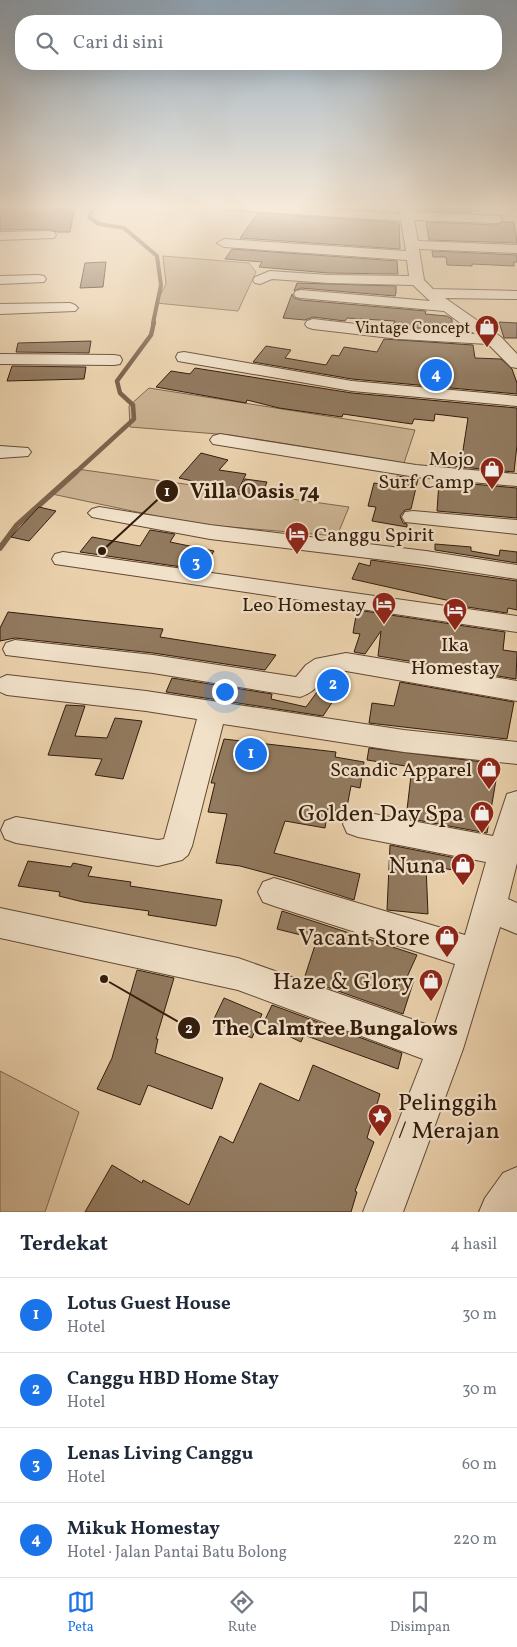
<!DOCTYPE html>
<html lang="id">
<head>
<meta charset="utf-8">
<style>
  :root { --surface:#fff; --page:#f6f6f7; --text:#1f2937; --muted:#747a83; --line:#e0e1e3; --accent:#1a73e8 }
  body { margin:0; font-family:Vollkorn,serif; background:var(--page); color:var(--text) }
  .you { position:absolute; left:224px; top:691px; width:18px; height:18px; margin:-12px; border:4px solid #fff; border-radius:50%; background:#1a73e8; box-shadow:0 0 0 8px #1a73e833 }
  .badge { display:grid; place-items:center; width:32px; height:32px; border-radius:50%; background:var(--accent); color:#fff; font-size:16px; font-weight:700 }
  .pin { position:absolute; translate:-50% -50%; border:2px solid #fff; box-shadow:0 1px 5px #0006 }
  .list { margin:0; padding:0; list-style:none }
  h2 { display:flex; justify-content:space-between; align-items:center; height:65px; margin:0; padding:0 20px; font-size:21px }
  h2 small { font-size:16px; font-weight:400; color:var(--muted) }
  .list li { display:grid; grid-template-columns:32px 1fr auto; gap:15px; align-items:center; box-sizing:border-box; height:75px; padding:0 20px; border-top:1px solid var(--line) }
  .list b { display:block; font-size:19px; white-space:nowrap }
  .list p { margin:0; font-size:16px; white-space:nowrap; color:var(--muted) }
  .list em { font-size:16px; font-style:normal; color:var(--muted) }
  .icon { flex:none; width:28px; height:28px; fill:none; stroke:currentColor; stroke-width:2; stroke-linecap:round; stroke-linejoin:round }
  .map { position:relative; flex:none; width:517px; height:1212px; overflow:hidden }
  .search { position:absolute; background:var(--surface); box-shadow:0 5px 20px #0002; left:15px; right:15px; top:15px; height:55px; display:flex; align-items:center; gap:12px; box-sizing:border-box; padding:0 18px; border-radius:20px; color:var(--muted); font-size:19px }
  .sheet { height:365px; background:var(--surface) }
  nav { display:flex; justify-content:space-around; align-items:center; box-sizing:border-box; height:70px; border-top:1px solid var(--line); background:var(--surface); font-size:14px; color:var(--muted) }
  nav a { display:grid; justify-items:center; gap:2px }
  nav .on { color:var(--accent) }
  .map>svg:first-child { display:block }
</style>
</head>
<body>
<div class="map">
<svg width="517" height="1212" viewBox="0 0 517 1212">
  <rect width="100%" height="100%" fill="#ead1ac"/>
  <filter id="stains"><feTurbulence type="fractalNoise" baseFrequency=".004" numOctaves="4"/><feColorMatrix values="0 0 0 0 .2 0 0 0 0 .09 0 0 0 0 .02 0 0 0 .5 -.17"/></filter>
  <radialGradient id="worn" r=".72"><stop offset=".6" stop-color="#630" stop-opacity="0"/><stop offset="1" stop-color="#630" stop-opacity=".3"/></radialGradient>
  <path fill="#cbb291" stroke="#7f674e" d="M163,256L249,263L256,272L238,311L156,303L166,284Z
    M149,388L415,430L404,463L230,435L130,427L129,406Z
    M77,469L349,507L337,536L194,524L52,494Z
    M0,1071L79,1112L45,1212H0Z"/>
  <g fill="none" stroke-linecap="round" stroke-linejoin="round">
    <path stroke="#7c634c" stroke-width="4" d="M99,205L93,209L89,217L99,224L124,228L157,256L161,285L153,323"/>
    <path stroke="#7c634c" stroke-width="4.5" d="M75,473L134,419L133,405L120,393L117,381L151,335L154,322"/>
    <path stroke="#7c634c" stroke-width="5.5" d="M0,548L17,525L76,472"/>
  </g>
  <path fill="#927a5f" stroke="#331c0c" d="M19,205H75L70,232H57L49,229L0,230V206Z
    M425,208L470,209L471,213L425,211Z
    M258,213L399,223L400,249L240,238Z
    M426,222L496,225L503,222H514L517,243L429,240Z
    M232,249L397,261L398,274L329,273L259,267L262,262L225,259Z
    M432,251L517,255V262H514V266L472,264V266L447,265L446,257H433Z
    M106,262L103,287L80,288L85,263Z
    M297,283L396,286V293L395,296L301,288L294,291Z
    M292,294L294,298L301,300L426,311L425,314L447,316L452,319V330L455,331L392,326L395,321L347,318L345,321L313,317L305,320L283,318Z
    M499,322L517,323V338H504Z
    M384,339L473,345L475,358L501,359L512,369L517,383V394L352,379L253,362L266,346L291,350L285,358L326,365L332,355L339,356L344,347L377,352Z
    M91,341L89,353L16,352L18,343Z
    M12,366L86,367L84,379L7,381Z
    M195,368L352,393L517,408V445L514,472L440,465V461L461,463L468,418L435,414L434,421L414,419L412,424L343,414L342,417L279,408L247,400L246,403L156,387L171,371L190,374Z
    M201,453L228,460L219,470L246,474L238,491L179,478Z
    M397,476L418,479L411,509L405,510L400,516L403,523L407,524V527L372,521L376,507L368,506L374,483L395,486Z
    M245,479L267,482L261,497L238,494Z
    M439,481L517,488V518L437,511Z
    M39,507L56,511L29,541L11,537Z
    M150,530L175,534L170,542L214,551L202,570L80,552L92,537L140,546Z
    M435,544L471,547V551L499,556L500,550L517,552V563L435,550Z
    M371,560L517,581V610L508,608L507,613L454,605L455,602L352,579L359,563L370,566Z
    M357,610L505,632L503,650L517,652L516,679L378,656L381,631L365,654L354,652L360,634L353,633Z
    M8,612L163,629L160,637L276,655L265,670L153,653L15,638L0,641V628Z
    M342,674L349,677L323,716L166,692L172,678L272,694L271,699L306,707L326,680Z
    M400,682L514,702L507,739L369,723L372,703L394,706Z
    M66,705L85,706L75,736L107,738L115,718L142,721L123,779L95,775L102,759L48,755Z
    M224,739L336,752L335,757L364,762L360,788L351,786L346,812L328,809L325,828L285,821L274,853L360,874L354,900L292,880L240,866L216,863L227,814L208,812L215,783H211Z
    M369,748L483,762V777L496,780L487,833L406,818L412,767L367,760Z
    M390,845L461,859V871L426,866L428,914L387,910Z
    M28,861L71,867L73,863L92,867L88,876L131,882L130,886L222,900L216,926L148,915L149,911L83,902L59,896L60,892L18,886Z
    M282,911L417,955L407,977L414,980L403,1014L304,979L317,939L277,929Z
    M137,970L174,978L156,1039H158L155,1053L223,1078L212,1109L148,1085L140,1105L97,1089L112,1058Z
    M224,998L262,1014L252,1038L213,1021Z
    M272,1005L402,1053L398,1069L304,1035L301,1042L263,1024Z
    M313,1065L380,1094L367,1138L374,1142L355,1191L357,1192L351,1212H85L112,1165L142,1183L143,1180L189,1205L220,1136L233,1143L260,1083L299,1101Z"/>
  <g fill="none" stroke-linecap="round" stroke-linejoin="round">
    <defs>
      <path id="minor" d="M214,205H272L400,214L396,205H408L412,212L501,216L502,219L501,222L496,223L414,220L418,241L517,245V253L419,249L424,280L433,289L517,291V299L445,298L501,337L517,354V368L511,367L488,344L399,339L313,329L307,327L305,324L307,321L313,319L399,329L475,334L444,311L301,298L296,297L294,294L296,291L301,290L430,301L413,285L329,283L272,279L260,284L255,283L253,280L255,277L270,271L329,275L409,276L407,260L224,247L217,243L224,239L406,251L401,221L220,209Z
        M49,231L54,232L56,235L54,238L0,240V232Z
        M39,275L44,276L46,279L44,282L0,284V276Z
        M70,303L75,305L78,308L75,311L0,314V304Z
        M184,352L352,381L517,396V406L352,391L178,361L176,357L178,353Z
        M0,354L114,355L120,356L122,360L120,364L114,365L0,364Z
        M220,434L416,465L517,474V486L416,477L213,444L210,440L213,436Z
        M0,446L28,448L31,452L28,456L0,458Z
        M99,507L210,525L426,551L517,565V579L426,565L210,539L92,517L88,513L92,509Z
        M413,511L517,520V534L405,522L402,517L405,512Z
        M63,552L517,616V632L55,564L52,559L55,554Z
        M15,640L153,655L296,677L306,665L315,659L346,653L517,681V701L346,671C317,674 324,689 300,697L153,673L6,655L3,649L6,643Z
        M7,675L146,691L404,730L517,742V764L404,752L223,724L192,846L188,855L182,860L158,866L16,843L5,839L1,830L5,821L16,817L158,840L164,839L197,719L146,711L7,695L0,692V678Z
        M517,791V863L508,899L517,903V934L500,927L463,1049L403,1212H363L423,1059L238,990L0,938V908L238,958L434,1027L455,964L274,906L263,902L258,892L263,882L274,878L465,935L486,862L358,837L347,833L343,824L347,815L358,811L493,836L507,794Z
        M517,1167V1212H479L485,1198L503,1173Z"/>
    </defs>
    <use href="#minor" stroke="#614934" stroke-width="2"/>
    <use href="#minor" fill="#f1e1c9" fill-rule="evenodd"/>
  </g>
  <linearGradient id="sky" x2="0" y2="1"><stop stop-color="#90a7ba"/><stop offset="0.55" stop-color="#f6eada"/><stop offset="1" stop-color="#f6eada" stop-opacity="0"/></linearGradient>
  <rect width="517" height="375" fill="url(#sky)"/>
  <defs>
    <symbol id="shop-pin" viewBox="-11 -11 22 30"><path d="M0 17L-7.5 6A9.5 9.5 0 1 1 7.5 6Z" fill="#8f2418" stroke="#f1e1c9"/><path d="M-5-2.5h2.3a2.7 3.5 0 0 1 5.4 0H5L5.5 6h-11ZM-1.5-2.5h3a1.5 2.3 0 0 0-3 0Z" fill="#fff"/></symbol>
    <symbol id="hotel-pin" viewBox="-11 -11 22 30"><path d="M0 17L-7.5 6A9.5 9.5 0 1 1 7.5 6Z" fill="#8f2418" stroke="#f1e1c9"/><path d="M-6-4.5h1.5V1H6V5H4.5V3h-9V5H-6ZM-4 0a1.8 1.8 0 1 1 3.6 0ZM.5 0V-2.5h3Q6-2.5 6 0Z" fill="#fff"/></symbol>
    <symbol id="sight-pin" viewBox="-11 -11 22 30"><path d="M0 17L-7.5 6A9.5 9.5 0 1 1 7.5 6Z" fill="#8f2418" stroke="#f1e1c9"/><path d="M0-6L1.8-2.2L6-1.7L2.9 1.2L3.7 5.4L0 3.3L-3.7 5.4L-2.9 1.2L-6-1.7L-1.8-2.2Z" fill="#fff"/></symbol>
  </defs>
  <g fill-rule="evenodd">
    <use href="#shop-pin" x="473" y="313" width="28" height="38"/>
    <use href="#shop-pin" x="478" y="455" width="28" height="38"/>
    <use href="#hotel-pin" x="283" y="520" width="28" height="38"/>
    <use href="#hotel-pin" x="370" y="590" width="28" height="38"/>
    <use href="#hotel-pin" x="441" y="596" width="28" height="38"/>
    <use href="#shop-pin" x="475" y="755" width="28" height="38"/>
    <use href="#shop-pin" x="468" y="799" width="28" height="38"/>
    <use href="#shop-pin" x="449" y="851" width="28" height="38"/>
    <use href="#shop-pin" x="433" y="923" width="28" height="38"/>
    <use href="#shop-pin" x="417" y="967" width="28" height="38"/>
    <use href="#sight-pin" x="366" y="1102" width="28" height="38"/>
  </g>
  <g text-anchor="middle" stroke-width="4.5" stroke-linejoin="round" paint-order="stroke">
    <g font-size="16" fill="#331c0c" stroke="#f1e1c9" text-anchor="end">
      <text x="470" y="333">Vintage Concept</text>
    </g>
    <g font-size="20" fill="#331c0c" stroke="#f1e1c9" text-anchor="end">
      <text x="474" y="465">Mojo<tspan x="474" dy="23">Surf Camp</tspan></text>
      <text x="314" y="541" text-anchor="start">Canggu Spirit</text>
      <text x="366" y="611">Leo Homestay</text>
      <text x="455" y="651" text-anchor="middle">Ika<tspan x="455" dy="23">Homestay</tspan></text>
      <text x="472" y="776">Scandic Apparel</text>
    </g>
    <g font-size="24" fill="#331c0c" stroke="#f1e1c9" text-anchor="end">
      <text x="464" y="821">Golden Day Spa</text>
      <text x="446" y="873">Nuna</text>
      <text x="430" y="945">Vacant Store</text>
      <text x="414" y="989">Haze &amp; Glory</text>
      <text x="398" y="1110" text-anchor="start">Pelinggih<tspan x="398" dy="28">/ Merajan</tspan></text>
    </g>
  </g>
  <path fill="none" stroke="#331c0c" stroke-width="2" d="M102 551L167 491M104 979L189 1028"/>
  <g fill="#331c0c" stroke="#f1e1c9" stroke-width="2">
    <circle cx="102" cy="551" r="5"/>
    <circle cx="104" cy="979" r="5"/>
    <circle cx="167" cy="491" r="12"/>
    <circle cx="189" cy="1028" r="12"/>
  </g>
  <g font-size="15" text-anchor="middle" font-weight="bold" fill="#fff">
    <text x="167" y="496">1</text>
    <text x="189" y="1033">2</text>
  </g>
  <g font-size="21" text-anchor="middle" font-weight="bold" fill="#331c0c" stroke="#f1e1c9" stroke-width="4.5" stroke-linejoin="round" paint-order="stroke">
    <text x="255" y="498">Villa Oasis 74</text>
    <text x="335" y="1035">The Calmtree Bungalows</text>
  </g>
  <rect width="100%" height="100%" filter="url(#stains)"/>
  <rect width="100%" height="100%" fill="url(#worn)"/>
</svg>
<div class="you"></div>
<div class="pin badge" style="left:251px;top:754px">1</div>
<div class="pin badge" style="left:333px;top:685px">2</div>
<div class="pin badge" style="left:196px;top:563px">3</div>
<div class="pin badge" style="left:436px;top:375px">4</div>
<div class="search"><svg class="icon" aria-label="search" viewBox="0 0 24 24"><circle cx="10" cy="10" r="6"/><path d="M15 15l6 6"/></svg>Cari di sini</div>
</div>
<section class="sheet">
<h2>Terdekat<small>4 hasil</small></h2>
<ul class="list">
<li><span class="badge">1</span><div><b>Lotus Guest House</b><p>Hotel</p></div><em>30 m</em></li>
<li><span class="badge">2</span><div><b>Canggu HBD Home Stay</b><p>Hotel</p></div><em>30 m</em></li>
<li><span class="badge">3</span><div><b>Lenas Living Canggu</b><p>Hotel</p></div><em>60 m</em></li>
<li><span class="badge">4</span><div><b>Mikuk Homestay</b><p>Hotel · Jalan Pantai Batu Bolong</p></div><em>220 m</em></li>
</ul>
</section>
<nav>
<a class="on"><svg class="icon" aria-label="map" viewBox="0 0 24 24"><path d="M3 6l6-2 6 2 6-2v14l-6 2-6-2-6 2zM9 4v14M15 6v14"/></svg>Peta</a>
<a><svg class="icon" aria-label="directions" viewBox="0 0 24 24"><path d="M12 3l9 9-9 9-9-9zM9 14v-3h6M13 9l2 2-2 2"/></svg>Rute</a>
<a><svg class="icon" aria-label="saved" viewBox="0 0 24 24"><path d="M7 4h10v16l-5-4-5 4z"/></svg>Disimpan</a>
</nav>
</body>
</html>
